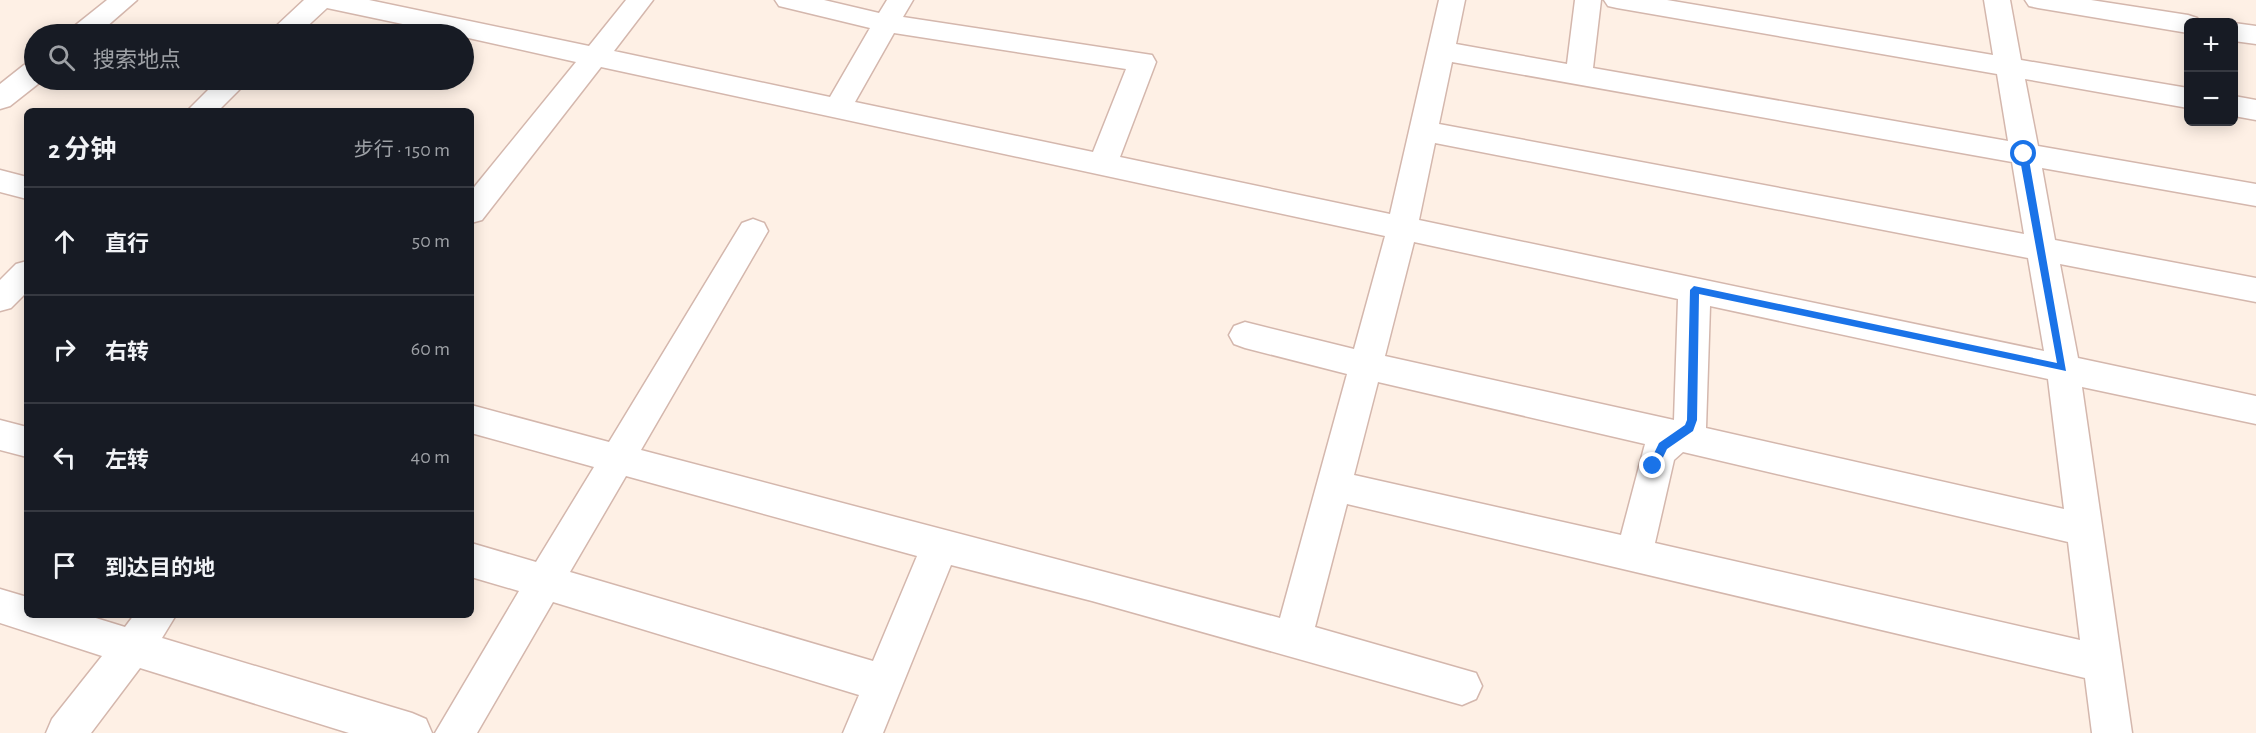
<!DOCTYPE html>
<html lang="zh">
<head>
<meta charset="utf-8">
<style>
  :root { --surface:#171b24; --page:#20242c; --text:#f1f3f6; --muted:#9ea1a6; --line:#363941 }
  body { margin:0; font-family:"Alegreya Sans","Noto Sans SC",sans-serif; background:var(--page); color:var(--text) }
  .controls { position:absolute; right:18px; top:18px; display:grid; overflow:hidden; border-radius:9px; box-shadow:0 3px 15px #0003 }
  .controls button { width:54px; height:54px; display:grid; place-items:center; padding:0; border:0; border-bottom:2px solid var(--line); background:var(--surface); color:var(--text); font:30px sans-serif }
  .stop { position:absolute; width:18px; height:18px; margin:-14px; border:4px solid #1a73e8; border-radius:50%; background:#fff }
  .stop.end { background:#1a73e8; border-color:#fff; box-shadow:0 2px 6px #0008 }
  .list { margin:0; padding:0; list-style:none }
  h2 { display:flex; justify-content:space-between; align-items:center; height:78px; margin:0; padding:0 24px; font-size:26px }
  h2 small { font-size:20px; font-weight:400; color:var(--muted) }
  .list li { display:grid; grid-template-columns:39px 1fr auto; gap:18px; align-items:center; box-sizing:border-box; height:108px; padding:0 24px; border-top:2px solid var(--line) }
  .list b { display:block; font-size:22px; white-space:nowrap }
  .list em { font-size:20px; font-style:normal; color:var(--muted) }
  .icon { flex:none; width:33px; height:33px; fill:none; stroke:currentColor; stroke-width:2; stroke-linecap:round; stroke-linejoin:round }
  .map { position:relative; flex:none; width:2256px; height:733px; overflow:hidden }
  .search { position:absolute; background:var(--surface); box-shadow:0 3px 15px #0003; left:24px; top:24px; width:450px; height:66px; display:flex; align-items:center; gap:15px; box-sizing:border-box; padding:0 21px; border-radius:33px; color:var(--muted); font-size:22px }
  .panel { position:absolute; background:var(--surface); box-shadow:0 3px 15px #0003; left:24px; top:108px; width:450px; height:510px; border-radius:9px }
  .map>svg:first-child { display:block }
</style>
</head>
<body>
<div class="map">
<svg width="2256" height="733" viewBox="0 0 2256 733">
  <rect width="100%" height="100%" fill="#fef0e5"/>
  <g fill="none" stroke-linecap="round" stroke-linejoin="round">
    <defs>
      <path id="minor" d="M107,0H137L98,34H68L72,28Z
        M304,0H369L589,46L626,0H653L614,51L830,97L870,28L779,6L775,0H824L879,13L887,0H913L903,17L1152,55L1156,62L1120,157L1390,214L1439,0H1465L1456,44L1567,64L1575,0H1601L1593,68L2008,141L1997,74L1617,8L1608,6L1604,0H1667L1993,55L1984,0H2010L2021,60L2188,88V108L2025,79L2038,146L2256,184V206L2042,168L2055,240L2256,278V302L2060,264L2078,358L2256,396V424L2082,387L2132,733H2092L2085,678L1347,504L1315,627L1476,673L1482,686L1476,699L1462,705L1092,601L951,565L883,733H843L859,695L553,602L477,733H435L519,591L471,577V543L536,562L594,467L471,433V405L609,442L742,223L753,219L764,223L768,231L641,450L1280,618L1347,374L1245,348L1234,344L1229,335L1234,326L1245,322L1354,349L1385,236L601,67L482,220L471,223V191L576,62L464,37V34H450L327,8L299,34H270L274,28ZM894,33L1126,69L1093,152L855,102ZM1452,62L2012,162L2024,234L1439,124ZM1435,143L2028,258L2044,351L1419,220ZM1414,242L1678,299L1674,420L1385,356ZM1710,306L2048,379L2064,509L1706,428ZM1378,382L1645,444L1621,535L1354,475ZM1683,452L2068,542L2080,640L1655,543L1674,460ZM626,476L917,556L873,661L570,572Z
        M2025,0H2091L2188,15L2197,18L2200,22H2188V33L2038,8L2029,6Z
        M2234,23L2256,26V44L2234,41Z
        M34,63V80H43L10,106L0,109V84L24,65Z
        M218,80H249L218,111H187Z
        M2234,96L2256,100V120L2234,116Z
        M0,170L27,177V199L0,192Z
        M27,261V292L11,308L0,311V280L16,264Z
        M0,420L27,427V457L0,450Z
        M0,589L27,597V615H86L125,627L134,615H176L162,638L412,713L426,719L432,733H349L140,668L91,733H46L52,719L102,656L0,623Z"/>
    </defs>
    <use href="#minor" stroke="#d4b7ad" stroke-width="3"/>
    <use href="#minor" fill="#fff" fill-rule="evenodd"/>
  </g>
  <path fill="#1a73e8" d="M2024,151L2028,154L2066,371L1699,294L1697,420L1693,431L1667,449L1657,470H1650L1648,466L1659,443L1685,425L1687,420L1690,290L1694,286L2057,363L2019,154Z"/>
</svg>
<div class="controls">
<button>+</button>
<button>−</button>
</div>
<div class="stop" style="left:2024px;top:154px"></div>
<div class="stop end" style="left:1653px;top:466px"></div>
<div class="search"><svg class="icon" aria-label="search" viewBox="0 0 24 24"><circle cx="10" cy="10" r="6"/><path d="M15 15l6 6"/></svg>搜索地点</div>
<section class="panel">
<h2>2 分钟<small>步行 · 150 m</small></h2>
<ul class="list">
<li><svg class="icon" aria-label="ahead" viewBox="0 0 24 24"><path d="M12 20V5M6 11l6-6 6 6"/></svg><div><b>直行</b></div><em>50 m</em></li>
<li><svg class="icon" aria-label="right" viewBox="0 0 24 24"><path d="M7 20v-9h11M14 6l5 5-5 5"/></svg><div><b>右转</b></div><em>60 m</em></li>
<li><svg class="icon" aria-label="left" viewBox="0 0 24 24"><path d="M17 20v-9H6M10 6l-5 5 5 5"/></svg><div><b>左转</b></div><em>40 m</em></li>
<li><svg class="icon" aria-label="arrive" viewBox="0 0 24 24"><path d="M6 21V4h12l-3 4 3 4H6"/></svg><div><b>到达目的地</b></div></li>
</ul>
</section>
</div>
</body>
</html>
